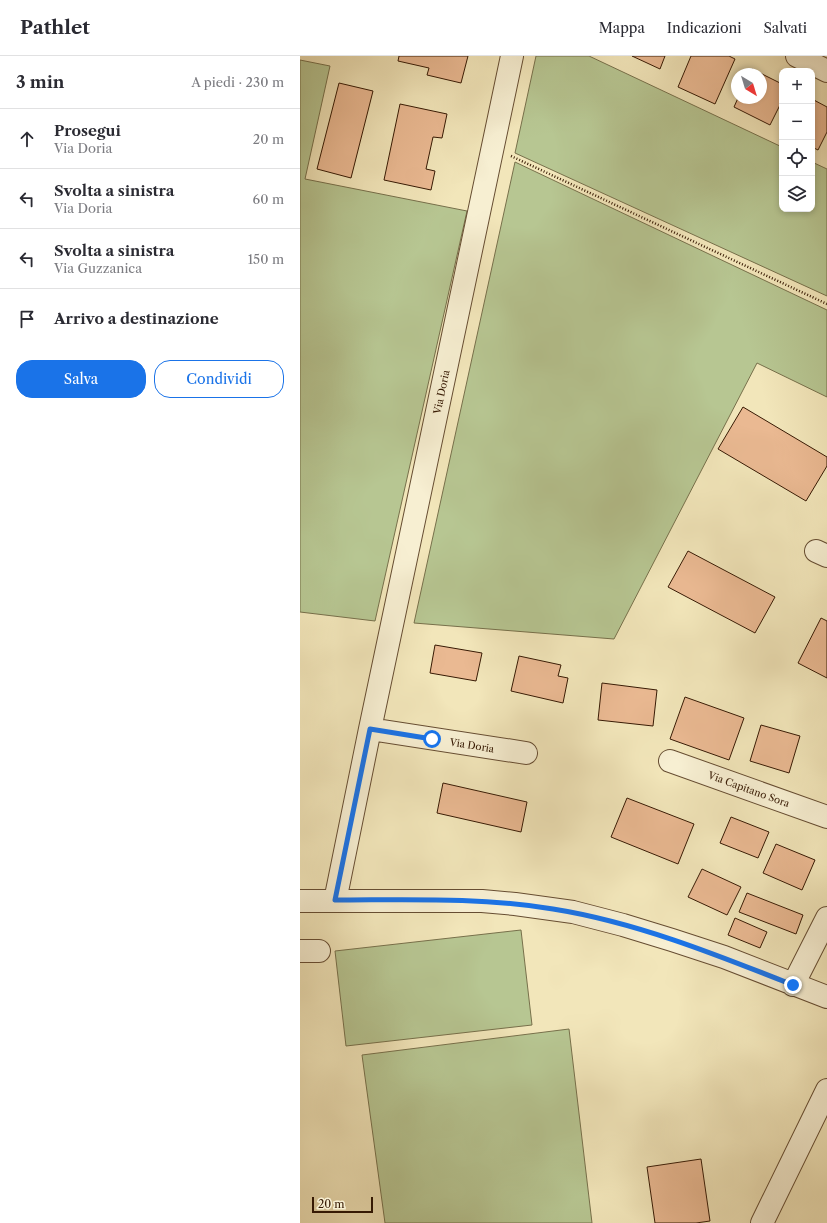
<!DOCTYPE html>
<html lang="it">
<head>
<meta charset="utf-8">
<style>
  :root { --surface:#fff; --page:#f2f2f3; --text:#2b2b33; --muted:#7c7c81; --line:#e1e1e2; --accent:#1a73e8 }
  body { margin:0; font-family:"Libre Caslon Text",serif; background:var(--page); color:var(--text) }
  .controls { position:absolute; right:12px; top:12px; display:grid; overflow:hidden; border-radius:8px; box-shadow:0 2px 6px #0003 }
  .controls button { width:36px; height:36px; display:grid; place-items:center; padding:0; border:0; border-bottom:1px solid var(--line); background:var(--surface); color:var(--text); font:20px sans-serif }
  .compass { position:absolute; left:431px; top:12px; width:36px; height:36px; border-radius:50%; background:var(--surface); box-shadow:0 2px 6px #0003; rotate:142deg }
  .scale { position:absolute; left:12px; bottom:10px; width:61px; box-sizing:border-box; padding-left:4px; border:2px solid #371a04; border-top:0; font-size:11px; line-height:14px; white-space:nowrap; color:#371a04; -webkit-text-stroke:3px #f7efd2; paint-order:stroke }
  .stop { position:absolute; width:12px; height:12px; margin:-9px; border:3px solid #1a73e8; border-radius:50%; background:#fff }
  .stop.end { background:#1a73e8; border-color:#fff; box-shadow:0 1px 4px #0008 }
  .list { margin:0; padding:0; list-style:none }
  h2 { display:flex; justify-content:space-between; align-items:center; height:52px; margin:0; padding:0 16px; font-size:17px }
  h2 small { font-size:13px; font-weight:400; color:var(--muted) }
  .list li { display:grid; grid-template-columns:26px 1fr auto; gap:12px; align-items:center; box-sizing:border-box; height:60px; padding:0 16px; border-top:1px solid var(--line) }
  .list b { display:block; font-size:15px; white-space:nowrap }
  .list p { margin:0; font-size:13px; white-space:nowrap; color:var(--muted) }
  .list em { font-size:13px; font-style:normal; color:var(--muted) }
  .actions { display:flex; gap:8px; padding:12px 16px }
  .actions a { flex:1; padding:9px 0; border:1px solid var(--accent); border-radius:16px; text-align:center; font-size:14px; color:var(--accent) }
  .actions .main { background:var(--accent); color:#fff }
  .icon { flex:none; width:22px; height:22px; fill:none; stroke:currentColor; stroke-width:2; stroke-linecap:round; stroke-linejoin:round }
  .map { position:relative; flex:none; width:527px; height:1167px; overflow:hidden }
  header { display:flex; align-items:center; gap:24px; box-sizing:border-box; height:56px; padding:0 20px; background:var(--surface); border-bottom:1px solid var(--line) }
  header strong { font-size:19px }
  nav { display:flex; gap:22px; margin-inline-start:auto; font-size:14px }
  main { display:flex }
  aside { flex:1; background:var(--surface) }
  .map>svg:first-child { display:block }
</style>
</head>
<body>
<header>
<strong>Pathlet</strong>
<nav><a>Mappa</a><a>Indicazioni</a><a>Salvati</a></nav>
</header>
<main>
<aside>
<h2>3 min<small>A piedi · 230 m</small></h2>
<ul class="list">
<li><svg class="icon" aria-label="ahead" viewBox="0 0 24 24"><path d="M12 20V5M6 11l6-6 6 6"/></svg><div><b>Prosegui</b><p>Via Doria</p></div><em>20 m</em></li>
<li><svg class="icon" aria-label="left" viewBox="0 0 24 24"><path d="M17 20v-9H6M10 6l-5 5 5 5"/></svg><div><b>Svolta a sinistra</b><p>Via Doria</p></div><em>60 m</em></li>
<li><svg class="icon" aria-label="left" viewBox="0 0 24 24"><path d="M17 20v-9H6M10 6l-5 5 5 5"/></svg><div><b>Svolta a sinistra</b><p>Via Guzzanica</p></div><em>150 m</em></li>
<li><svg class="icon" aria-label="arrive" viewBox="0 0 24 24"><path d="M6 21V4h12l-3 4 3 4H6"/></svg><div><b>Arrivo a destinazione</b></div></li>
</ul>
<div class="actions"><a class="main">Salva</a><a>Condividi</a></div>
</aside>
<div class="map">
<svg width="527" height="1167" viewBox="0 0 527 1167">
  <rect width="100%" height="100%" fill="#f2e6ba"/>
  <filter id="stains"><feTurbulence type="fractalNoise" baseFrequency=".005" numOctaves="4"/><feColorMatrix values="0 0 0 0 .2 0 0 0 0 .09 0 0 0 0 .02 0 0 0 .5 -.17"/></filter>
  <radialGradient id="worn" r=".72"><stop offset=".6" stop-color="#630" stop-opacity="0"/><stop offset="1" stop-color="#630" stop-opacity=".3"/></radialGradient>
  <path fill="#b7c692" stroke="#77704b" d="M236,0H289L482,91V153H512V106L527,113V240L215,97Z
    M0,4L30,10L5,123L167,155L75,565L0,556Z
    M215,106L527,254V341L457,307L314,583L114,567Z
    M221,874L232,969L46,990L35,895Z
    M269,973L292,1167H85L62,999Z"/>
  <path fill="#eab992" stroke="#371a04" d="M99,0H168L161,27L127,19L129,12L98,5Z
    M332,0H365L360,13Z
    M391,0H429L435,3L415,48L378,31Z
    M452,13L482,28V45L470,69L434,51L438,42H461V18H450Z
    M39,27L73,35L51,122L17,113Z
    M512,43L527,51V76L518,94L512,91Z
    M100,48L147,58L142,82L133,81L126,113L135,115L131,134L84,124Z
    M443,351L527,401V410L506,445L418,393Z
    M388,495L475,541L455,577L368,531Z
    M521,562L527,565V622L498,607Z
    M135,589L182,597L176,625L130,617Z
    M219,600L261,609L258,620L268,622L263,647L211,635Z
    M302,627L357,634L353,670L298,664Z
    M385,641L444,662L429,704L370,683Z
    M461,669L500,680L489,717L450,705Z
    M143,727L227,746L221,776L137,757Z
    M327,742L394,768L378,808L311,781Z
    M431,761L469,776L458,802L420,787Z
    M476,788L515,804L502,834L463,817Z
    M402,813L441,831L427,859L388,841Z
    M447,837L503,859L496,878L439,856Z
    M435,862L467,876L460,892L428,879Z
    M401,1103L410,1165L396,1167H355L347,1111Z"/>
  <g fill="none" stroke-linecap="round" stroke-linejoin="round">
    <defs>
      <path id="minor" d="M497,0L527,15
        M516,495L527,500
        M70,673L226,697
        M370,705L527,761
        M0,845H182L215,848L273,856L323,869L372,884L424,901L527,941
        M35,845L70,673L212,0
        M0,895H19
        M493,929L527,862
        M462,1167L527,1034"/>
    </defs>
    <use href="#minor" stroke="#664d32" stroke-width="24"/>
    <path stroke="#371a04" stroke-width="2.5" stroke-dasharray="1 2" stroke-linecap="butt" d="M211,100L527,248"/>
    <use href="#minor" stroke="#f7efd2" stroke-width="22"/>
  </g>
  <g fill="none" stroke-linecap="round" stroke-linejoin="round">
    <path stroke="#1a73e8" stroke-width="5" d="M132,683L70,673L35,844C107,844 181,841 253,853C335,866 415,898 493,929"/>
  </g>
  <g text-anchor="middle" stroke-width="3" stroke-linejoin="round" paint-order="stroke">
    <g font-size="10" fill="#371a04" stroke="#f7efd2">
      <text transform="translate(141 336) rotate(-78)" y="4">Via Doria</text>
      <text transform="translate(172 689) rotate(9)" y="4">Via Doria</text>
      <text transform="translate(449 733) rotate(20)" y="4">Via Capitano Sora</text>
    </g>
  </g>
  <rect width="100%" height="100%" filter="url(#stains)"/>
  <rect width="100%" height="100%" fill="url(#worn)"/>
</svg>
<div class="controls">
<button>+</button>
<button>−</button>
<button><svg class="icon" aria-label="locate" viewBox="0 0 24 24"><circle cx="12" cy="12" r="6"/><path d="M12 2v4M12 18v4M2 12h4M18 12h4"/></svg></button>
<button><svg class="icon" aria-label="layers" viewBox="0 0 24 24"><path d="M12 4l9 5-9 5-9-5zM3 14l9 5 9-5"/></svg></button>
</div>
<svg class="compass" viewBox="-18 -18 36 36"><path d="M0-13l5 13h-10z" fill="#e53935"/><path d="M0 13l5-13h-10z" fill="#7c7c81"/></svg>
<div class="scale">20 m</div>
<div class="stop" style="left:132px;top:683px"></div>
<div class="stop end" style="left:493px;top:929px"></div>
</div>
</main>
</body>
</html>
